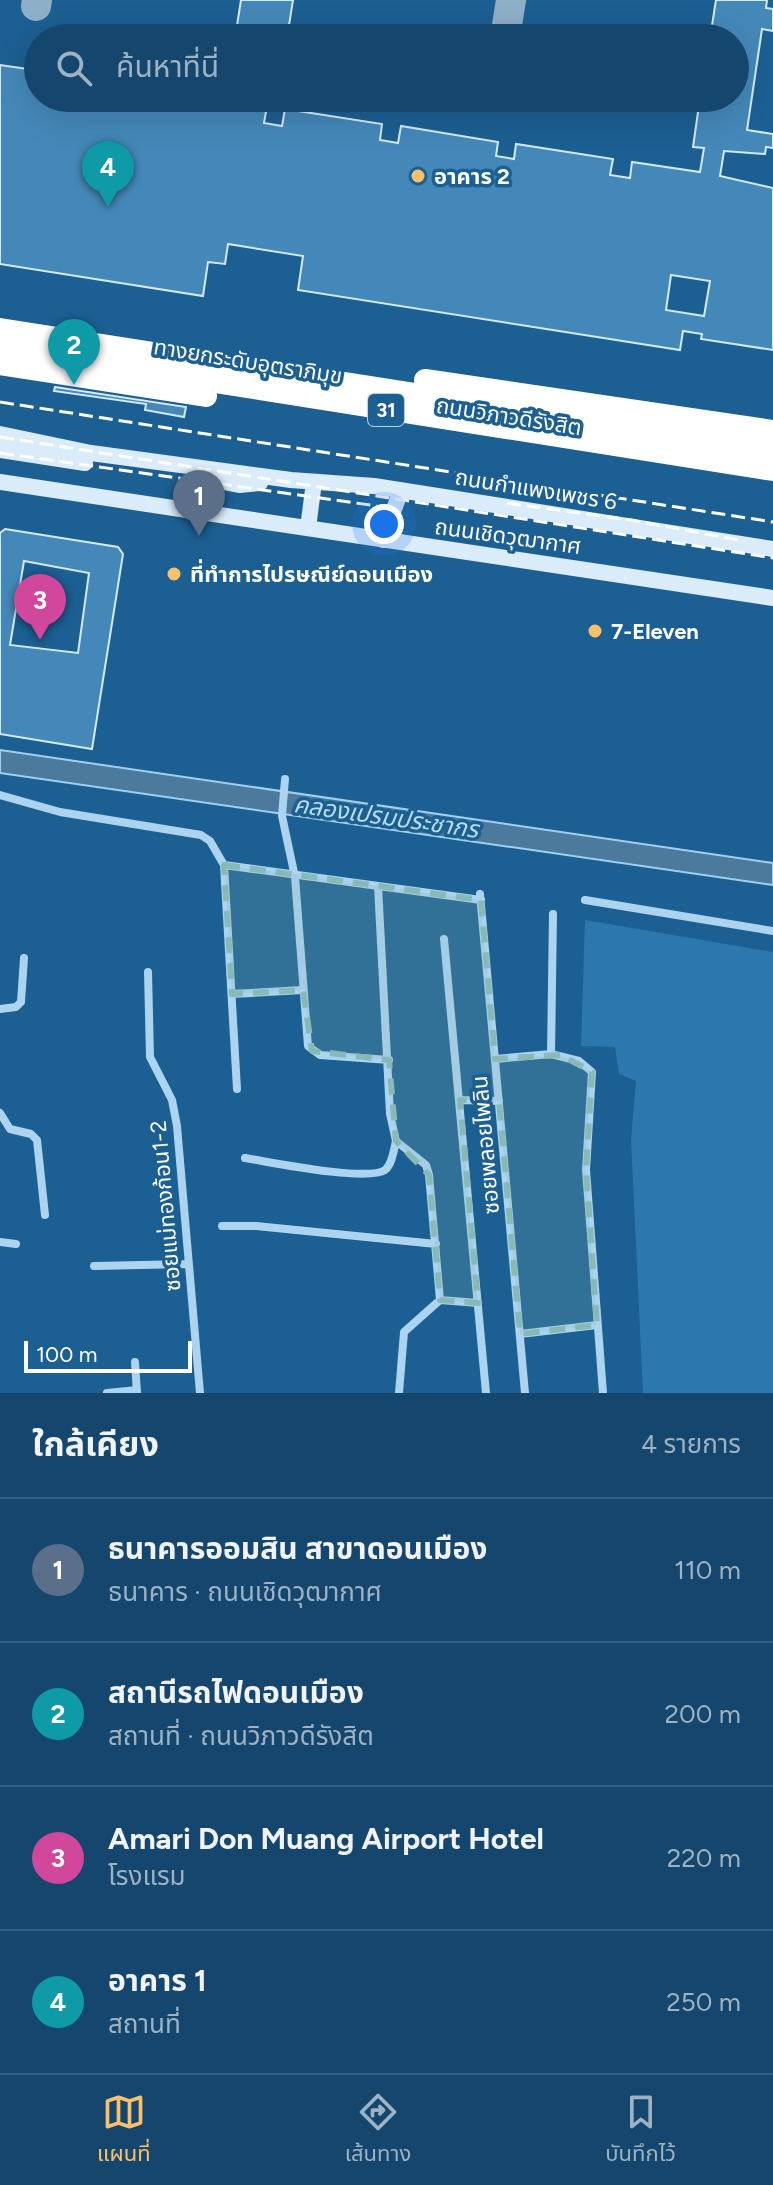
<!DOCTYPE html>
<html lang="th">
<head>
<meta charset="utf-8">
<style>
  :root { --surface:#15476e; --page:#225176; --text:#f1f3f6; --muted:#9db2c2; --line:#345f81; --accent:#ffc06a }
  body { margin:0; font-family:Figtree,"Noto Sans Thai",sans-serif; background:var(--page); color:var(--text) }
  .scale { position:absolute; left:24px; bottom:20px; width:168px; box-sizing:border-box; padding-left:8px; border:4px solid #fff; border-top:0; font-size:22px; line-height:28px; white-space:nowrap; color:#fff; -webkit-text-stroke:6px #1c5f92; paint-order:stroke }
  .you { position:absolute; left:384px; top:524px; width:28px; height:28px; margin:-20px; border:6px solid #fff; border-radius:50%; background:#1a73e8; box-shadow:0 0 0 12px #1a73e833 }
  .badge { display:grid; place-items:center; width:52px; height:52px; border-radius:50%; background:var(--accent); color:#fff; font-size:26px; font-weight:700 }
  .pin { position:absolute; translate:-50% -66px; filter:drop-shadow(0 2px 4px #0008) }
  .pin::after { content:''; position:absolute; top:42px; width:28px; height:24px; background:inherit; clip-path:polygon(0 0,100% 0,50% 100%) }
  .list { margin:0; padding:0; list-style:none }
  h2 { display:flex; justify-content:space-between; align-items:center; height:104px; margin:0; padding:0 32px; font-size:34px }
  h2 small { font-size:26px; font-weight:400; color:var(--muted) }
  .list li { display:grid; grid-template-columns:52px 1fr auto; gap:24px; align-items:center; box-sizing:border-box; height:144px; padding:0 32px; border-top:2px solid var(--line) }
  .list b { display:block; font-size:30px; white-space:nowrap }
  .list p { margin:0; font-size:26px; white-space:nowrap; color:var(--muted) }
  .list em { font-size:26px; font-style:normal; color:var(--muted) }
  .icon { flex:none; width:44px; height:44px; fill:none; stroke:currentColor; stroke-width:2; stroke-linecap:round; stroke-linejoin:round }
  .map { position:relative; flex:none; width:773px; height:1393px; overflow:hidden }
  .search { position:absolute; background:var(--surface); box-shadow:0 8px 32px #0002; left:24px; right:24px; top:24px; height:88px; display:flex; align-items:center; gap:20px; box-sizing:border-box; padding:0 28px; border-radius:44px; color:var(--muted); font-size:30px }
  .sheet { height:680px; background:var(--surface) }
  nav { display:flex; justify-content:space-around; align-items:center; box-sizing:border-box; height:112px; border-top:2px solid var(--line); background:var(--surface); font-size:22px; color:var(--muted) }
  nav a { display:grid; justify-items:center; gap:4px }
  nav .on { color:var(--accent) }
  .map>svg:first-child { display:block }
</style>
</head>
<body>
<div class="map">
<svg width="773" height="1393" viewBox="0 0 773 1393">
  <rect width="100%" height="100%" fill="#1c5f92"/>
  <path fill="#2c78ae" d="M585,920L773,952V1393H643L631,1140L636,1081L619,1074L615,1047L581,1046Z"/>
  <path fill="#4b7a9d" stroke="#a0d0f0" stroke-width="2" d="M0,750L773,863V885L0,773Z"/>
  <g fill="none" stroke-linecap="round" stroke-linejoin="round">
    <path stroke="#8eafc8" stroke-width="30" d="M36,6L37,0
      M505,38L511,0"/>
  </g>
  <path fill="#4488b9" stroke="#d3eafa" stroke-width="2" fill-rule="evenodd" d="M241,0H293L287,38H235Z
    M716,0H767L766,8L773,9V31L762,29L747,130L773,134V148L766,147L765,154L724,151L720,176L773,188V350L701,339L702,334L683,331L680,350L298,290L303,256L228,244L225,264L208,262L203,296L0,264V65L35,70L32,85L38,86V98H149L148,104L167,106L168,98L245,102V98H257L256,105L267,106L264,123L282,126L285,109L382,124L380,140L398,143L401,126L498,142L496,156L514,159L516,144L613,159L610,175L630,178L632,162L700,172L704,148L693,147L700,98H735V38H688L690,29L711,32ZM671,275L710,281L704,316L666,310Z
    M55,387L186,407L184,417L145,410L146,404L54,391Z
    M5,529L118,547L123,554L92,749L0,734V533ZM24,561L89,573L78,653L10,645Z"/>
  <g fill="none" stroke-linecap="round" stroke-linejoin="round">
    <path stroke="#acd3ef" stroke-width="8" d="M285,779L282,816L295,877L308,1046L320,1055L389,1060
      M0,795L60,812L201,835L210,841L224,865L481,900
      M224,865L237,1089
      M378,886L390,1114L396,1141L426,1165L429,1175L440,1300L404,1332L399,1393
      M480,894L525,1393
      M585,900L773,931
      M553,914L551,1054L579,1061L592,1072L586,1170L603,1393
      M444,939L486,1393
      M148,972L150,1057L172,1100L177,1126L200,1393
      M232,994L303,990
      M0,1009L16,1007L21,1002L24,958
      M495,1059L551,1054
      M460,1100L499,1101
      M0,1113L10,1129L31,1134L37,1140L45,1215
      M245,1158C270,1162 367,1182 385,1170C392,1165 394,1149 396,1141
      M222,1226H256L436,1244
      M0,1242L16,1244
      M94,1266L188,1264
      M440,1300L478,1303
      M520,1334L597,1325
      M135,1362L137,1393
      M107,1393L137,1390"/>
    <path stroke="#daecfa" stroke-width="16" d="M0,434L91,453L291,480L374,486L773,549
      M0,450L85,463
      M208,479L239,485L260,483
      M0,482L773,598
      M308,528L314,482
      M383,540L401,490"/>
    <path stroke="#fff" stroke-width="22" d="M0,329L773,450
      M0,348L773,470
      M0,364L206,396
      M425,380L773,431"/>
    <path stroke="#fff" stroke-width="3" stroke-dasharray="14 6" stroke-linecap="butt" d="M0,402L773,522
      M0,437L773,558
      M0,453L377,506
      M507,503L631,520L744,541"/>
  </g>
  <path fill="#87bab6" fill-opacity="0.2" stroke="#87bab6" stroke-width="6" stroke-dasharray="16 10" stroke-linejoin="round" d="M224,865L481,900L495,1059L561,1055L592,1072L586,1170L597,1325L520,1334L499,1101L460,1100L478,1303L440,1300L429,1175L396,1141L389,1060L312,1051L303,990L232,994Z"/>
  <g fill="#ffc06a" stroke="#1c5f92" stroke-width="3">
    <circle cx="418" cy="176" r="8"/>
    <circle cx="174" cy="574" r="8"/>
    <circle cx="595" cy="631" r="8"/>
  </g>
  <g text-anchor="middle" stroke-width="7" stroke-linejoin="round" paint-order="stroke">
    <rect fill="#1c5f92" stroke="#bbcfde" stroke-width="2" x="368" y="394" width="36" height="32" rx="6"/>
    <g font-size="20" font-weight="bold" fill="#fff">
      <text x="386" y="417">31</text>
    </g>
    <g font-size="22" font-weight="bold" fill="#fff" stroke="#1c5f92" text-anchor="start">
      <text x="434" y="184">อาคาร 2</text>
      <text x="190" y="582">ที่ทำการไปรษณีย์ดอนเมือง</text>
      <text x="611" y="639">7-Eleven</text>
    </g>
    <g font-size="22" fill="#fff" stroke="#1c5f92">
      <text transform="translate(248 361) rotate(9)" y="8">ทางยกระดับอุตราภิมุข</text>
      <text transform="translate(509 416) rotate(9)" y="8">ถนนวิภาวดีรังสิต</text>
      <text transform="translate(536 489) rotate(9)" y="8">ถนนกำแพงเพชร 6</text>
      <text transform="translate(508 536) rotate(8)" y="8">ถนนเชิดวุฒากาศ</text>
      <text transform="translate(485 1145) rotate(-95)" y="8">ซอยพลอยไพลิน</text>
      <text transform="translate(165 1206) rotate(-95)" y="8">ซอยแม่ทองก้อน1-2</text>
    </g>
    <g font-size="24" font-style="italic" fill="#b9dcf5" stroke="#1c5f92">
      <text transform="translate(386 817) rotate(8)" y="8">คลองเปรมประชากร</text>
    </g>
  </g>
</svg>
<div class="scale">100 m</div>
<div class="you"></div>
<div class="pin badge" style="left:199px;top:536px;background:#5c6f8a">1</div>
<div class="pin badge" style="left:74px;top:385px;background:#0f9aa8">2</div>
<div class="pin badge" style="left:40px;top:640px;background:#d1479c">3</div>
<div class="pin badge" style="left:108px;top:207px;background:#0f9aa8">4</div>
<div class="search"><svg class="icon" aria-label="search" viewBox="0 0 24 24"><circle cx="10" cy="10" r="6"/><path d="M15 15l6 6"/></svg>ค้นหาที่นี่</div>
</div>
<section class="sheet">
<h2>ใกล้เคียง<small>4 รายการ</small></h2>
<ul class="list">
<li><span class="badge" style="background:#5c6f8a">1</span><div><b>ธนาคารออมสิน สาขาดอนเมือง</b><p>ธนาคาร · ถนนเชิดวุฒากาศ</p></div><em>110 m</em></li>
<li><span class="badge" style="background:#0f9aa8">2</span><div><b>สถานีรถไฟดอนเมือง</b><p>สถานที่ · ถนนวิภาวดีรังสิต</p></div><em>200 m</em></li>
<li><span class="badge" style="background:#d1479c">3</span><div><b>Amari Don Muang Airport Hotel</b><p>โรงแรม</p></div><em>220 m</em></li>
<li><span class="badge" style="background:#0f9aa8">4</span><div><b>อาคาร 1</b><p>สถานที่</p></div><em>250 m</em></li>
</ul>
</section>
<nav>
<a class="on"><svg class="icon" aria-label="map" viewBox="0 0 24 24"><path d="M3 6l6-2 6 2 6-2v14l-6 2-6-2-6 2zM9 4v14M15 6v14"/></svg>แผนที่</a>
<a><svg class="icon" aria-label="directions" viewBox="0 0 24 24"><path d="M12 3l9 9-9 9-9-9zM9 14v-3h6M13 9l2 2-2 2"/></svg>เส้นทาง</a>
<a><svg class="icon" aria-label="saved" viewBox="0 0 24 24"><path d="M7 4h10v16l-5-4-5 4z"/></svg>บันทึกไว้</a>
</nav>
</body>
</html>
